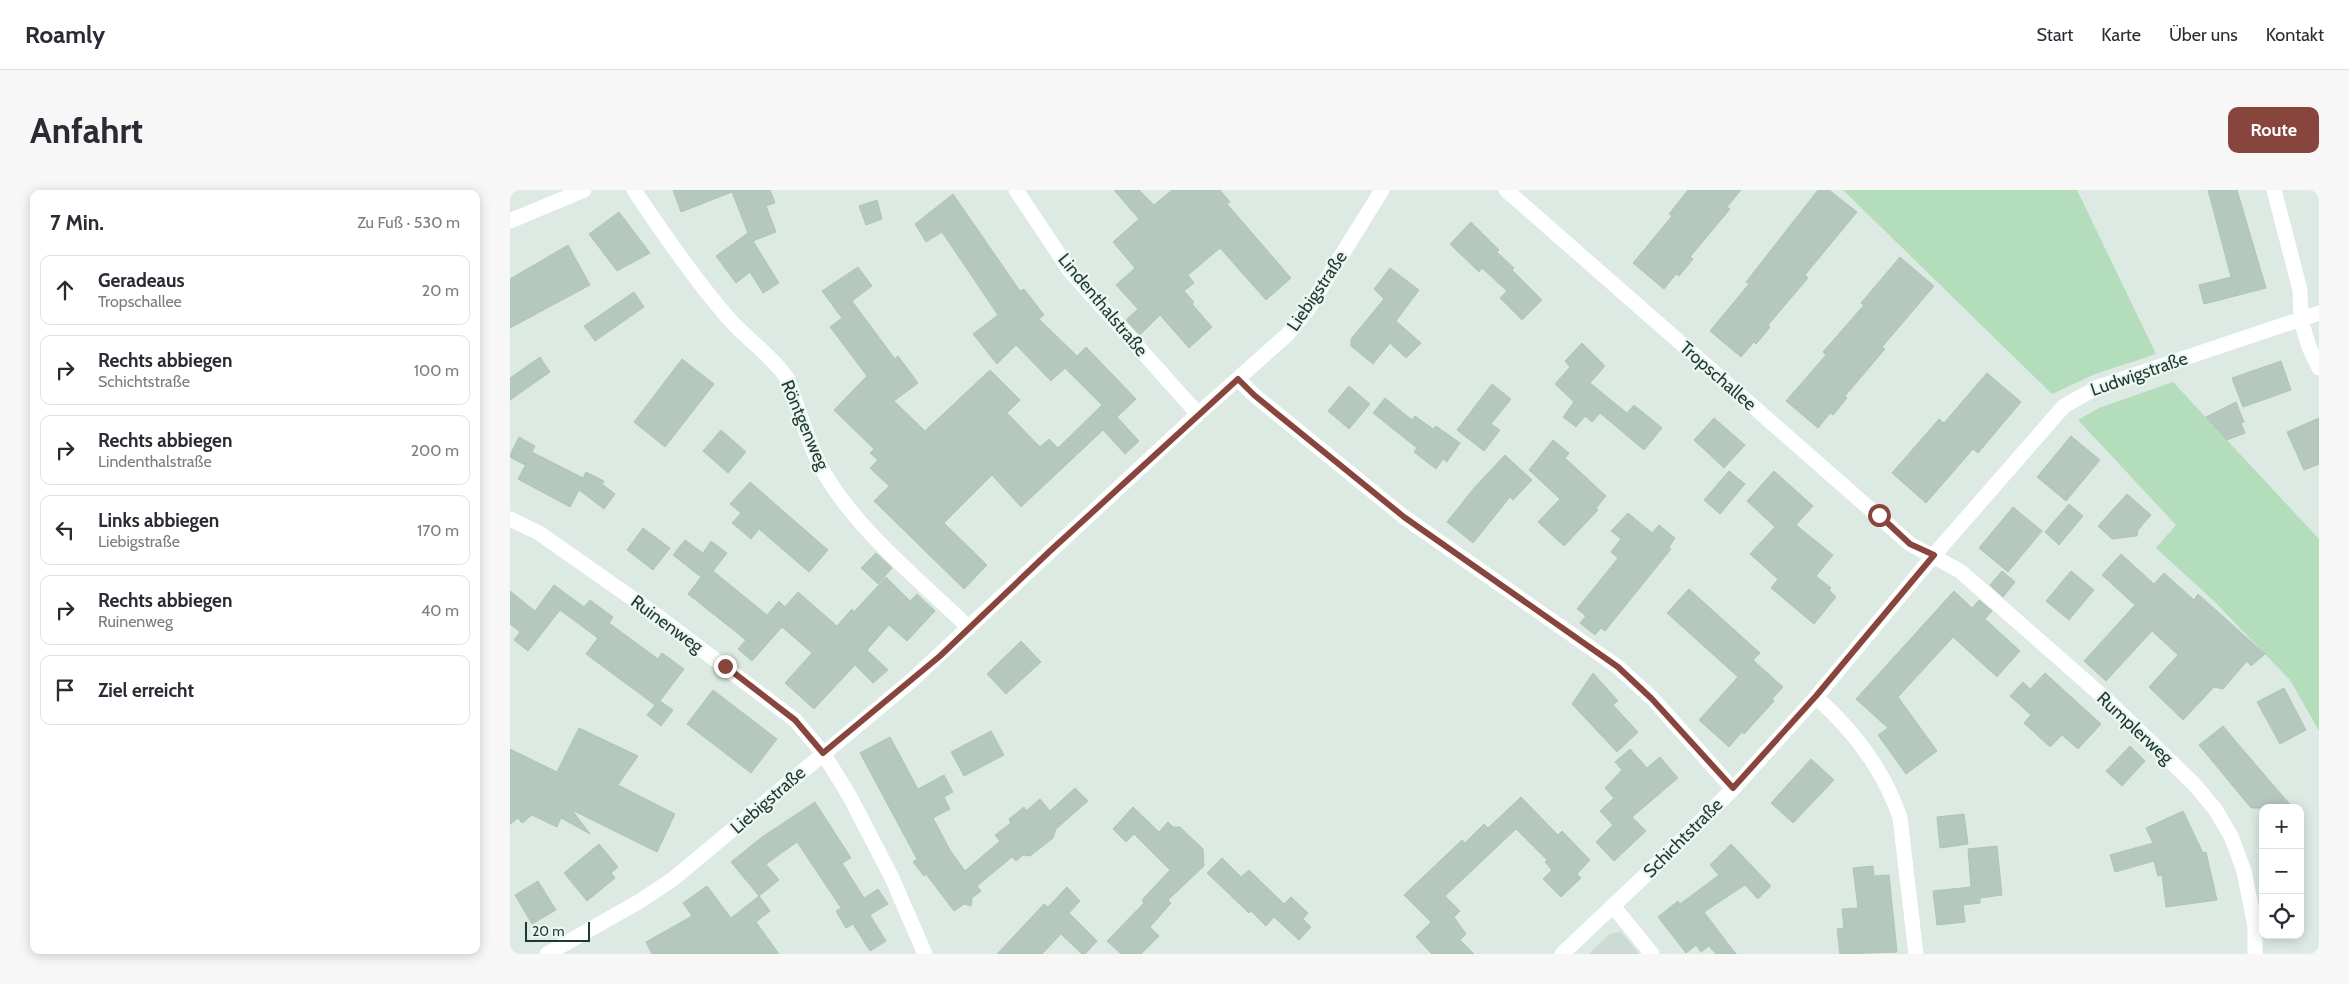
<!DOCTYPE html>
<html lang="de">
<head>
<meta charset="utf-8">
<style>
  :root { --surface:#fff; --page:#f7f7f7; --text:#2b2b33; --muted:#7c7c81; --line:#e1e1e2; --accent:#88453e }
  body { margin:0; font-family:Cabin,sans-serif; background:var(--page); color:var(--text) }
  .controls { position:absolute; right:15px; bottom:15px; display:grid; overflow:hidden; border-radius:10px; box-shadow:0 2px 12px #0003 }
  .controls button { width:45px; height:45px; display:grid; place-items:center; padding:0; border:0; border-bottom:1px solid var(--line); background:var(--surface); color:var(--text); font:25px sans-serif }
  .scale { position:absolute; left:15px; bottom:12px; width:65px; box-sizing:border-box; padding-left:5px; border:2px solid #1e3a30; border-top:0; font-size:14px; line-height:18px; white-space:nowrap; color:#1e3a30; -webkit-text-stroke:4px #edf7f1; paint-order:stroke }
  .stop { position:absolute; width:15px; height:15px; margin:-11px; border:4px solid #88453e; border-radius:50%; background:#fff }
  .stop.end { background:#88453e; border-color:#fff; box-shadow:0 1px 5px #0008 }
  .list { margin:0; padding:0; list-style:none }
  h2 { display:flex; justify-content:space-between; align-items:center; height:65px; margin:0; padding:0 20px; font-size:21px }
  h2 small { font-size:16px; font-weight:400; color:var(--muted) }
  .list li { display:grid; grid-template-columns:32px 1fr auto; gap:15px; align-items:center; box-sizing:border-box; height:70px; margin:0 10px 10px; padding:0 10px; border:1px solid var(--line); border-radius:10px }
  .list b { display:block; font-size:19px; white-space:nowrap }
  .list p { margin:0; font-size:16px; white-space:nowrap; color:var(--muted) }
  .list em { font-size:16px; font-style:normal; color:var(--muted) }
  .icon { flex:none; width:28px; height:28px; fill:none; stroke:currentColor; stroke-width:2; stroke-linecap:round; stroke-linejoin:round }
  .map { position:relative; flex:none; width:1809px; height:764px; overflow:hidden; border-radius:10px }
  header { display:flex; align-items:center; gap:30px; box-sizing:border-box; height:70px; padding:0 25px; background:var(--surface); border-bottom:1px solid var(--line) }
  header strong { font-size:24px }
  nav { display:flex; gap:28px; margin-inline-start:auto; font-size:18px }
  .intro { display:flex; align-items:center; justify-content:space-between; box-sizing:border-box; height:120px; padding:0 30px }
  h1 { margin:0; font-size:35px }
  .button { padding:12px 22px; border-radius:10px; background:var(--accent); color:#fff; font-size:18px; font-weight:700 }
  main { display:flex; gap:30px; padding:0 30px }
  aside { flex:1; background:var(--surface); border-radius:10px; box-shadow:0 2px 12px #0003 }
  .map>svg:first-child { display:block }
</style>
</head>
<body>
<header>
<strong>Roamly</strong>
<nav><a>Start</a><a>Karte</a><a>Über uns</a><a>Kontakt</a></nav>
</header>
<div class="intro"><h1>Anfahrt</h1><a class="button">Route</a></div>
<main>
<aside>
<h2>7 Min.<small>Zu Fuß · 530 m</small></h2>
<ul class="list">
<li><svg class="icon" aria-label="ahead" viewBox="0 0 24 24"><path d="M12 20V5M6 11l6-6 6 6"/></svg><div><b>Geradeaus</b><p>Tropschallee</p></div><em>20 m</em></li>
<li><svg class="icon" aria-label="right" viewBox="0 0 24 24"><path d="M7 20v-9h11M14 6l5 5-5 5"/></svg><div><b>Rechts abbiegen</b><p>Schichtstraße</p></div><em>100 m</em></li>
<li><svg class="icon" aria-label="right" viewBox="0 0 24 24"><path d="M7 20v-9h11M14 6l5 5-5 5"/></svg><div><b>Rechts abbiegen</b><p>Lindenthalstraße</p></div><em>200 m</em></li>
<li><svg class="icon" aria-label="left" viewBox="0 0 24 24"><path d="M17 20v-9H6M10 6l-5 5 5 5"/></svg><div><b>Links abbiegen</b><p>Liebigstraße</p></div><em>170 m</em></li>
<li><svg class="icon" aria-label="right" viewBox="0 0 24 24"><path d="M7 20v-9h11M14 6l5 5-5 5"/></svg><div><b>Rechts abbiegen</b><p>Ruinenweg</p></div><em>40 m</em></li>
<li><svg class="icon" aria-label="arrive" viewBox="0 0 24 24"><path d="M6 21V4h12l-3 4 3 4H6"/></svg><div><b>Ziel erreicht</b></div></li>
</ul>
</aside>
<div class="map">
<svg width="1809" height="764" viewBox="0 0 1809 764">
  <rect width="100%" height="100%" fill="#ddeae3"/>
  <path fill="#cbdad2" d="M1111,742L1129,764H1079L1100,744Z"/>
  <path fill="#b4ddbb" d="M1333,0H1567L1646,164L1585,184L1542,204Z
    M1663,192L1809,349V541L1780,490L1704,411L1646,358L1666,335L1568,230L1589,218Z"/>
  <path fill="#b5c8be" stroke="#afc4b9" d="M163,0H260L265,13L256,16L266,42L243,51L269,93L253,103L240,82L226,93L206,66L238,43L222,2L171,22Z
    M604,0H629L644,15L662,0H710L720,12L717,14L781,88L756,110L710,58L678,85L684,93L674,101L684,112L682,114L702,137L679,158L650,125L630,145L616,130L628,119L606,95L625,78L603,52L629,29Z
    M1178,0H1231L1217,17L1220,19L1180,67L1183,69L1169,86L1166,84L1154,99L1123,73L1162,26L1159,24Z
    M1308,0H1319L1347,22L1295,85L1298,88L1258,135L1260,137L1253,146L1246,154L1244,152L1231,167L1200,141L1239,94L1236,92Z
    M1698,0H1727L1756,98L1694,114L1689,95L1721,87Z
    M443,4L510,101L514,99L534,125L529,129L567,166L576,157L626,209L607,227L629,251L615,264L593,240L511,317L482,285L434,333L477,375L454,399L364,311L379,296L360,278L368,270L360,263L364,259L324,220L357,186L320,137L332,128L312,101L348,77L362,96L342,111L385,169L388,166L408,193L384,211L415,241L480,180L510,210L497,223L530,257L539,249L548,258L592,215L555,178L541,191L506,155L487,174L463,144L488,125L432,42L416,52L405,34Z
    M367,10L372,29L356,35L349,16Z
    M109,22L140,63L107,81L79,44Z
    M961,32L989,60L987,62L1004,78L1002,80L1032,110L1012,130L990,108L997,101L972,78L969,82L940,54Z
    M58,55L80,95L0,138V89Z
    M1390,67L1424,96L1372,157L1375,159L1335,206L1337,208L1323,225L1320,223L1308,238L1276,211L1316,165L1313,162L1354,115L1351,113Z
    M880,78L909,100L886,131L911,153L896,168L880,153L863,174L841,156V149L874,109L864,99Z
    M124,102L134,117L85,151L74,136Z
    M1072,153L1095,176L1080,193L1117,223L1124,215L1152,238L1134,260L1090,223L1082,232L1075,226L1066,237L1053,227L1064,212L1045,194L1060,177L1055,171Z
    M30,167L40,182L0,210V188Z
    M172,169L204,194L155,257L124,232Z
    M1771,171L1781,200L1733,217L1722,188Z
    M1477,183L1511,212L1468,263L1463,259L1416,313L1382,283L1429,229L1434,233Z
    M982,194L1001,209L981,234L990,240L974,261L947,240Z
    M839,196L860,214L839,239L818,221Z
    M875,208L902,230L905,226L923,239L926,236L950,253L937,272L933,269L926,279L904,262L907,258L863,223Z
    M1726,212L1734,232L1731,233L1735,243L1717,250L1696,227Z
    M1204,228L1235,255L1214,278L1184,250Z
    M1809,228V274L1794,280L1777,242Z
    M211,240L236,262L218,283L193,261Z
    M1561,246L1590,270L1556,311L1527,287Z
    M9,247L25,256L22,262L73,288L76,282L94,291L92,294L105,304L94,319L69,300L60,317L8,289L17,272L15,275L0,267V265Z
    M1043,250L1059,263L1055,268L1096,306L1086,318L1088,320L1054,356L1028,332L1050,309L1019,280Z
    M995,265L1022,290L1003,310L1000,307L963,353L937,332L964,298Z
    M1219,281L1235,294L1210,324L1194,310Z
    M1264,281L1303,316L1286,335L1323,365L1306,386L1321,398L1319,400L1326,407L1304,434L1261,398L1268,389L1240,364L1265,337L1237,311Z
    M240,292L318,360L299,382L249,339L241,349L222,333L231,323L220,314Z
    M1617,304L1641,325L1628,340L1627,346L1602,349L1588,336Z
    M1559,314L1573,326L1549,355L1535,342Z
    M1503,317L1532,341L1498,382L1469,358Z
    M1118,323L1142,343L1149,335L1165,348L1159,357L1161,359L1095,441L1091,438L1085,445L1070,433L1076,426L1067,419L1108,368L1101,362L1111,349L1101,341Z
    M133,338L160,358L143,380L117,360Z
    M175,350L193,363L201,351L217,363L203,381L257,425L269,411L275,417L288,402L327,436L342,419L344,422L376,387L400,411L407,404L425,421L397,451L379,435L357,460L378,480L363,493L345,475L304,519L275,493L302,463L272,437L242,471L228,459L236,450L178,404L191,387L163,365Z
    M366,363L382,378L368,394L351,378Z
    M1611,364L1644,394L1654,383L1684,410L1688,404L1755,464L1741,476L1737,471L1713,499L1704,497L1673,530L1639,497L1668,465L1642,441L1596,491L1574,471L1625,415L1592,385Z
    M1492,381L1505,392L1493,407L1480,395Z
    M1561,381L1584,400L1559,430L1536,411Z
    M44,395L74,417L80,410L103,427L99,433L148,469L152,463L174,479L150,511L163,520L151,536L137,525L145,515L76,464L88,448L50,420L18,461L4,450L10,442L0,434V401L25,421Z
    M1179,399L1250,463L1243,470L1273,497L1262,509L1264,511L1234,544L1232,542L1219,557L1189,530L1228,487L1157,423Z
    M1444,401L1462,418L1469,410L1482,421L1475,429L1510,461L1487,487L1443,447L1388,507L1427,561L1396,584L1368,545L1378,538L1346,509Z
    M511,451L531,472L496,504L477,484Z
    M1083,483L1108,511L1103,515L1128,542L1107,562L1062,514Z
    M1535,483L1591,534L1568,559L1552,545L1540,557L1514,533L1521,525L1500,506L1513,492L1520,499Z
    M1774,498L1796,540L1770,554L1747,512Z
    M203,500L267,549L241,583L177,534Z
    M1713,536L1728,554L1783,618H1741L1689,555Z
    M69,538L128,566L108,595L165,624L147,662L62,620L80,644L51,628L47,637L22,625L12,633L8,628L0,634V559L47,582Z
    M481,541L494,565L454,586L441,562Z
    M380,547L408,599L434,585L443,602L434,607L440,619L423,628L440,660L455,681L490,651L485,645L501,633L499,629L514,617L516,621L530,609L540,621L565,598L578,611L546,639L543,648L520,666L513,665L506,671L502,667L467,696L471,701L462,708L461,716L454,714L444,721L416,684L414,686L403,672L407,669L350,563Z
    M1620,556L1635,571L1612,596L1596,581Z
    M1120,559L1137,578L1150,567L1168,588L1122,627L1136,641L1104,671L1086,652L1103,635L1090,621L1104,608L1095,598L1112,580L1105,572Z
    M1301,569L1324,590L1283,633L1261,613Z
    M1011,607L1048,645L1052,641L1080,670L1067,684L1071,688L1051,707L1033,689L1042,680L1035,672L1037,670L1006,639L935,706L950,721L944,727L956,744L950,750L964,764H922L906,747L921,732L894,705L952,650L955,653L974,634L978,638Z
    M305,612L341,668L332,673L354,708L368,699L378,714L360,725L376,751L360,761L343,734L336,738L326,721L331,718L287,652L256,674L269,690L249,706L221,672L252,647Z
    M623,617L649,642L658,632L663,637H670L693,659L694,676L658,710L661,713L640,737L649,746L631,764H611L597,751L634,713L632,710L660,680L624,644L616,652L603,639Z
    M1673,621L1693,663L1696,662L1707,710L1656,717L1652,685L1648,686L1644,671L1605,682L1600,665L1643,653L1636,638Z
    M1454,624L1458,654L1430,658L1427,627Z
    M89,654L108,677L101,683L105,688L77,711L54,683Z
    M1221,654L1261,696L1248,709L1235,695L1194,722L1226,764H1206L1199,756L1191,762L1186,755L1176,763L1148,727L1168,711L1170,714L1209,685L1200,675Z
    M1487,656L1492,705L1470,708V713L1453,715L1455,732L1427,735L1423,701L1461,697L1458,659Z
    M712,668L731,687L739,680L774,714L781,707L798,723L793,729L801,737L789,750L764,727L756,736L741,721L739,723L697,683Z
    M1363,676L1364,686L1379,685L1387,762L1330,764L1327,739L1334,738L1332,719L1348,718L1343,678Z
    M28,691L46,720L22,734L5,705Z
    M197,696L221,728L249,706L260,721L246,732L269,764H142L136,752L182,726L173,713Z
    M557,697L570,711L559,723L587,751L575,764H572L551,744L532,764H487L534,714L538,717Z"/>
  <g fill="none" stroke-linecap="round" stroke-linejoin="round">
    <path stroke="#fff" stroke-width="15" d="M124,0C154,45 185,90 220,130C238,150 262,166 277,188C289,219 297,252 313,281C348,342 409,389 459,438
      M506,0L560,81L688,224
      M996,0L1400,354L1450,381L1598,511L1684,594L1705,619L1721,646L1734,681L1745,736V764
      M1764,0L1790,100L1791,130L1799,157L1809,178
      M0,31L74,0
      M728,189L744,205L894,327L1108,477L1143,509L1223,599
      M0,329L29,343L146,425L285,530L313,563L339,605L382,688L415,764
      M1306,507C1343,540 1374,580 1390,628L1406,764
      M1103,716L1142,764
      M37,764L130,711L163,689L401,491L688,224L777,145L798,119L872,0
      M1052,764L1161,661L1223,599L1306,507L1424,365L1554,216L1588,197L1809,123"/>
  </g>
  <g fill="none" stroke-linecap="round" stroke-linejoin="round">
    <path stroke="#88453e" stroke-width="6" d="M215,476L285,530L313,563L430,466L540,361L728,189L744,205L894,327L1108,477L1142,509L1223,598L1306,506L1424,365L1400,354L1369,325"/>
  </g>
  <g text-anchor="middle" stroke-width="4.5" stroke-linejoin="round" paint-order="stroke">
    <g font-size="18" fill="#1e3a30" stroke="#edf7f1">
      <text transform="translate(807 101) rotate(-56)" y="6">Liebigstraße</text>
      <text transform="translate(593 115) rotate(50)" y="6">Lindenthalstraße</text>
      <text transform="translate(1629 184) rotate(-19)" y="6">Ludwigstraße</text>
      <text transform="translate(1208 186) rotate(41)" y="6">Tropschallee</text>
      <text transform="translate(295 235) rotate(67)" y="6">Röntgenweg</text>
      <text transform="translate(157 434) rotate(36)" y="6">Ruinenweg</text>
      <text transform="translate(1625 538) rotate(43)" y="6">Rumplerweg</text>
      <text transform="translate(258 610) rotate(-41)" y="6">Liebigstraße</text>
      <text transform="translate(1173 648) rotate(-45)" y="6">Schichtstraße</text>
    </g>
  </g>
</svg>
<div class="controls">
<button>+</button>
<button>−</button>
<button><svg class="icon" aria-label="locate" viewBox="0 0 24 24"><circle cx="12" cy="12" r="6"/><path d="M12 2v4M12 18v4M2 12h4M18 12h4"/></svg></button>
</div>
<div class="scale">20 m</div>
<div class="stop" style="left:1369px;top:325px"></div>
<div class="stop end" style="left:215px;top:476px"></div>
</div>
</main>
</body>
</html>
